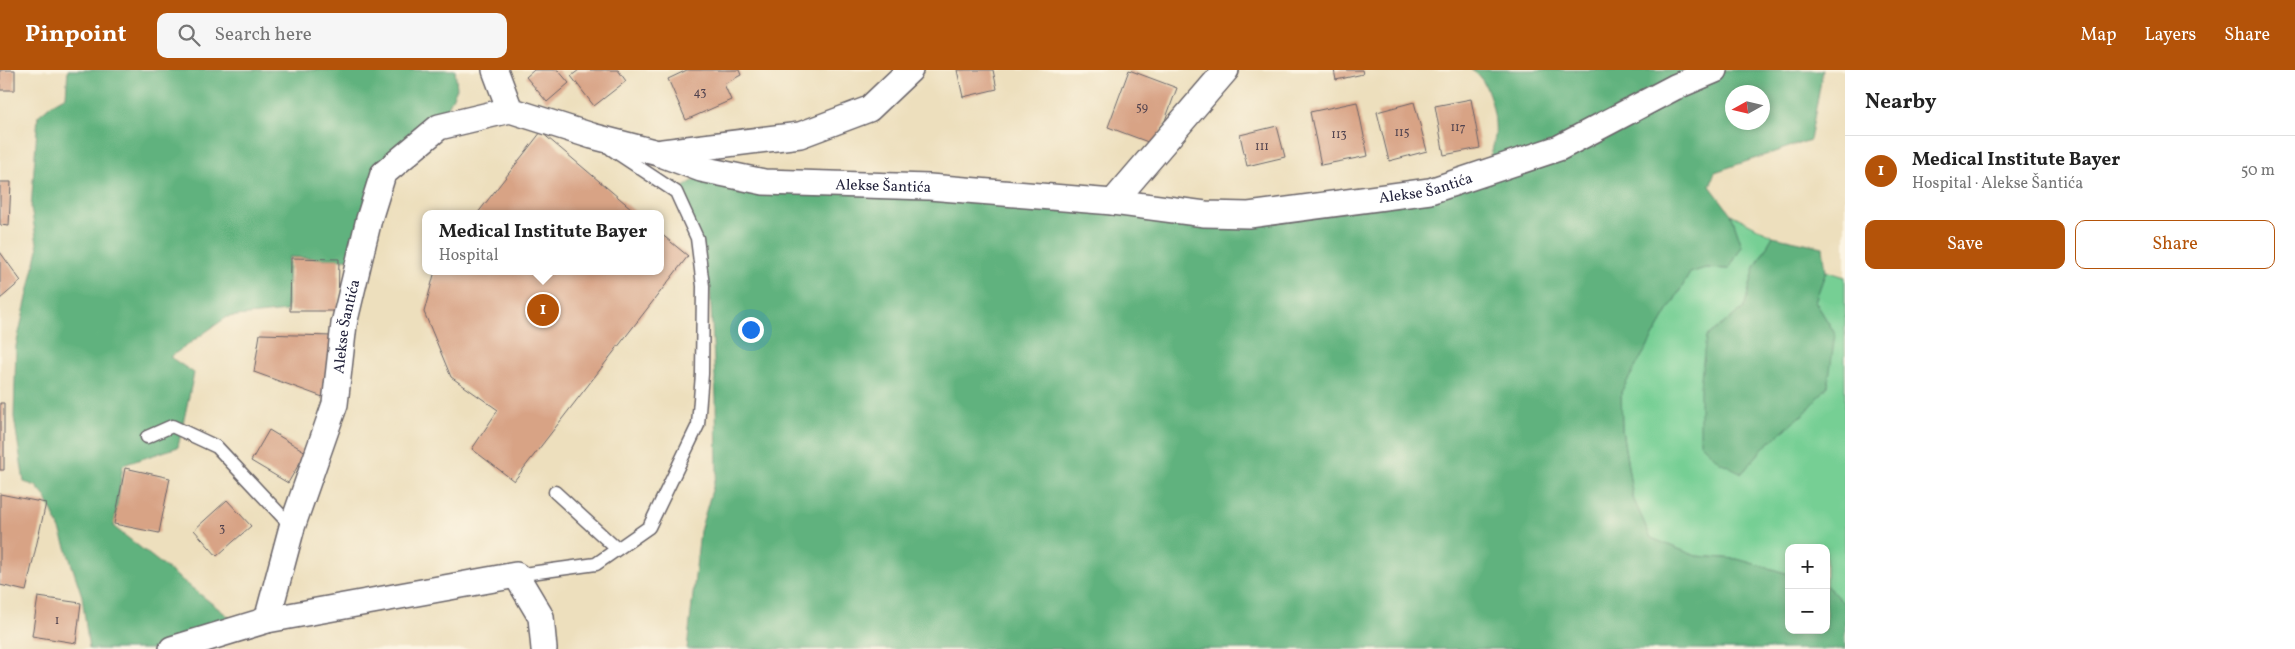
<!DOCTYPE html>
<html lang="en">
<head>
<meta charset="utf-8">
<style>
  :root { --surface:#fff; --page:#f6f6f6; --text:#222; --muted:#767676; --line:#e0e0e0; --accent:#b45309 }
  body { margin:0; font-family:Vollkorn,serif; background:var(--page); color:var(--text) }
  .controls { position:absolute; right:15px; bottom:15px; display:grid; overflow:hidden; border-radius:10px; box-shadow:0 2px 8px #0003 }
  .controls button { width:45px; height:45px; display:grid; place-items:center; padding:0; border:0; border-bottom:1px solid var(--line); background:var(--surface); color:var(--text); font:25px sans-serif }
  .compass { position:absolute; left:1725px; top:15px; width:45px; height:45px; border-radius:50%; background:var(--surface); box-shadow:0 2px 8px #0003; rotate:262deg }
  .you { position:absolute; left:750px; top:259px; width:18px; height:18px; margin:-12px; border:4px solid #fff; border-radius:50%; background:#1a73e8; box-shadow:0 0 0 8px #1a73e833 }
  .badge { display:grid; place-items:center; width:32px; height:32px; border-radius:50%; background:var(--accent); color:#fff; font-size:16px; font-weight:700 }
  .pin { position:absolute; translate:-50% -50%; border:2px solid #fff; box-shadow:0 1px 5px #0006 }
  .popup { position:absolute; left:422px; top:140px; width:242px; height:65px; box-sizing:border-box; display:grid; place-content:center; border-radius:10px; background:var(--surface); filter:drop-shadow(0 1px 4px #0005); font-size:16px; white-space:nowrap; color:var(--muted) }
  .popup b { font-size:19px; color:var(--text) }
  .popup::after { content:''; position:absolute; left:50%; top:100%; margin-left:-10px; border:10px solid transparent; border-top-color:var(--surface) }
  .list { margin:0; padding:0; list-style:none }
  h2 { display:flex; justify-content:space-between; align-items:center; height:65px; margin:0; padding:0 20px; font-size:21px }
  h2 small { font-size:16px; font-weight:400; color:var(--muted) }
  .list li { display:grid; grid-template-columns:32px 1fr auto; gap:15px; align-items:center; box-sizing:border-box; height:70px; padding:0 20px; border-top:1px solid var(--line) }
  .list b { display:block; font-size:19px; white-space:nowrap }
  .list p { margin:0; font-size:16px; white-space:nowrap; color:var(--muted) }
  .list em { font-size:16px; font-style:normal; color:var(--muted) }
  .actions { display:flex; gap:10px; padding:15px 20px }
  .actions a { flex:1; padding:11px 0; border:1px solid var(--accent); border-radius:10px; text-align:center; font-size:18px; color:var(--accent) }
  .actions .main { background:var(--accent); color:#fff }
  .icon { flex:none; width:28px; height:28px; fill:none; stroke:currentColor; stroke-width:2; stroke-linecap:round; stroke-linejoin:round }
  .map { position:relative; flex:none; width:1845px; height:579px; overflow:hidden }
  header { display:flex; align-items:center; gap:30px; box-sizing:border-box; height:70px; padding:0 25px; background:var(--accent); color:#fff }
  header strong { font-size:24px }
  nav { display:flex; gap:28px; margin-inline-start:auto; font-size:18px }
  .search { width:350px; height:45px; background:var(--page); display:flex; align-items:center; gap:12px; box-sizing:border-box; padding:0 18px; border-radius:10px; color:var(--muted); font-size:19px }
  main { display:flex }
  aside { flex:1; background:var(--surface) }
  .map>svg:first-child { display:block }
</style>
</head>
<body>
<header>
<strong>Pinpoint</strong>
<div class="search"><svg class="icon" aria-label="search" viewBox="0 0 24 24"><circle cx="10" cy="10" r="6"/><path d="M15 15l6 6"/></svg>Search here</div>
<nav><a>Map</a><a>Layers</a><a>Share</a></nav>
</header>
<main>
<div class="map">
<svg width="1845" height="579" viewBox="0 0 1845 579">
  <rect width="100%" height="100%" fill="#fcf5e5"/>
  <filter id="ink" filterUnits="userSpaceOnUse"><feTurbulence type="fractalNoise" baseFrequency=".02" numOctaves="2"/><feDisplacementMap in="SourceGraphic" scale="10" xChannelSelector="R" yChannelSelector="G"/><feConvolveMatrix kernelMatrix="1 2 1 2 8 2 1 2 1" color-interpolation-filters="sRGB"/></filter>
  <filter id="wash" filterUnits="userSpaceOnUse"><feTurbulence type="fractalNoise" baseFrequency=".0096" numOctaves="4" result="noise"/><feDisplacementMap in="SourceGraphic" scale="20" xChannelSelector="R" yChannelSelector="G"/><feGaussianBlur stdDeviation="1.12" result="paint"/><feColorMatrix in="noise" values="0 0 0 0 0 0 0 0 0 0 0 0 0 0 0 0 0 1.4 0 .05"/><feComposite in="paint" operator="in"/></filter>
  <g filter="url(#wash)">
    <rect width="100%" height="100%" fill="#eddfbd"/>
    <path fill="#76cf94" stroke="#4c7868" d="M1731,144L1773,166L1755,197L1744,238L1706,267L1742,403L1766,375L1788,357L1835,264L1815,231L1826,201L1845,207V535L1826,515V478H1789V504L1737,489L1696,486L1651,468L1633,428L1622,360L1621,322L1690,203L1705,198L1729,199L1742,176Z"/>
    <path fill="#60b27e" stroke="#416a5c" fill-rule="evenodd" d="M68,0H455L457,18L439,57L383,104L359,190L289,187L287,241L227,247L170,287L194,303L178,377L123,395L114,457L242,557L172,579H89L82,526L61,462L46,428L36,416L24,412L14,347L16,276L38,179L31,138L38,46L52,34L66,26Z
      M1471,0H1823L1810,70L1715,102L1710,116L1731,144L1742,176L1729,199L1705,198L1690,203L1621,322L1622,360L1633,428L1651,468L1696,486L1737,489L1789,504V560H1826V515L1845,535V579H687L700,461L717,403L716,328L710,218L697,168L676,122L697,108L1158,139L1430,121L1488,96C1490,86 1494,76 1495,66C1497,47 1489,8 1471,0ZM1732,22H1762V52H1732Z
      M1773,166L1823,177L1826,201L1815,231L1835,264L1828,316L1806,342L1766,375L1742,403L1720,392L1700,373V316L1706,267L1744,238L1755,197Z"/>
    <g id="blocks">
      <path fill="#d8a385" d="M0,0H15V20H0Z
        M534,0H558L569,13L547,32L526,7Z
        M579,0H618L626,11L594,36L571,6Z
        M687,0H739L741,5L724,14L731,30L686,50L668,9Z
        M957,0H993L997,19L963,27Z
        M1129,0L1177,18L1156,75L1108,57Z
        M1334,0H1362L1363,4L1336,10Z
        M1471,29L1480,78L1444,85L1435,36Z
        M1357,32L1368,86L1321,95L1310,42Z
        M1414,32L1427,81L1389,91L1377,42Z
        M1277,56L1285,87L1247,96L1240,65Z
        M541,62L638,144H477Z
        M0,112H11L9,156L0,155Z
        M660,163L688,186L514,411L472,379L498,340L451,307L424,242L435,201H660Z
        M0,182L21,211L0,229Z
        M291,188L339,189L338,241H290Z
        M260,264L332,266L331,330L254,302Z
        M0,333H4V400H0Z
        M269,360L306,382L288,413L251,391Z
        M125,398L170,408L159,463L114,454Z
        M0,424L46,433L26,521L0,515Z
        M227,430L251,456L217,486L194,460Z
        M38,527L81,533L76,573L32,566Z"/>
    </g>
  </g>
  <g filter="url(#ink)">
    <use href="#blocks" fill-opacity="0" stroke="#696468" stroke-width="1"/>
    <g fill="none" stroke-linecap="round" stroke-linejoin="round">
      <defs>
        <path id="service" d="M147,367L172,356L217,377L292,457
          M555,422L617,479
          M516,505L596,494L649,457L698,355L702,304L703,216L697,168L676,122L611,79"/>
        <g id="minor">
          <path d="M495,0L510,40"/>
          <path d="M663,82L800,65L869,39L910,0"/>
          <path d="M1113,132L1226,0"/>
          <path id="s1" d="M267,550L292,457L335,334L344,254L369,149L383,104L439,57L510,40L592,66L658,83L701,99L764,112L929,117L1113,132L1205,144L1249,145L1430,121L1559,78L1675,17L1715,0"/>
          <path d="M172,579L267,550L516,505L541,547L544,579"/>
        </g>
      </defs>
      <use href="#service" stroke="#696468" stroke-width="15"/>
      <use href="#minor" stroke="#696468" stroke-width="28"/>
      <use href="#service" stroke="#fff" stroke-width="12"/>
      <use href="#minor" stroke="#fff" stroke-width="25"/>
    </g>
  </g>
  <g text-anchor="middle" stroke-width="4" stroke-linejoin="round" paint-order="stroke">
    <g font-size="12" fill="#50424e">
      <text x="700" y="26">43</text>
      <text x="1142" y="41">59</text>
      <text x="1458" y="61">117</text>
      <text x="1402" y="66">115</text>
      <text x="1339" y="68">113</text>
      <text x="1262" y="80">111</text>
      <text x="222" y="462">3</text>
      <text x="57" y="554">1</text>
    </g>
    <g font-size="15" fill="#22223b" stroke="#fcf5e5">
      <text dy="5" stroke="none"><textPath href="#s1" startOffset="992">Alekse Šantića</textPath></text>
      <text dy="5" stroke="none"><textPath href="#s1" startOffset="1538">Alekse Šantića</textPath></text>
      <text dy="5" stroke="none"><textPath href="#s1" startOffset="305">Alekse Šantića</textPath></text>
    </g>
  </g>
</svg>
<div class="controls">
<button>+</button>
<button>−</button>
</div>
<svg class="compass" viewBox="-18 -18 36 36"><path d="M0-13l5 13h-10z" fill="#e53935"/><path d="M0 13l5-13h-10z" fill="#767676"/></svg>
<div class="you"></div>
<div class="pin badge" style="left:543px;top:240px">1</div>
<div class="popup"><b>Medical Institute Bayer</b>Hospital</div>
</div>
<aside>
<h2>Nearby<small></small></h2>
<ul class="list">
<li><span class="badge">1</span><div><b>Medical Institute Bayer</b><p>Hospital · Alekse Šantića</p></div><em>50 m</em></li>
</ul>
<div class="actions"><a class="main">Save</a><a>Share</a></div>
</aside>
</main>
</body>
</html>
